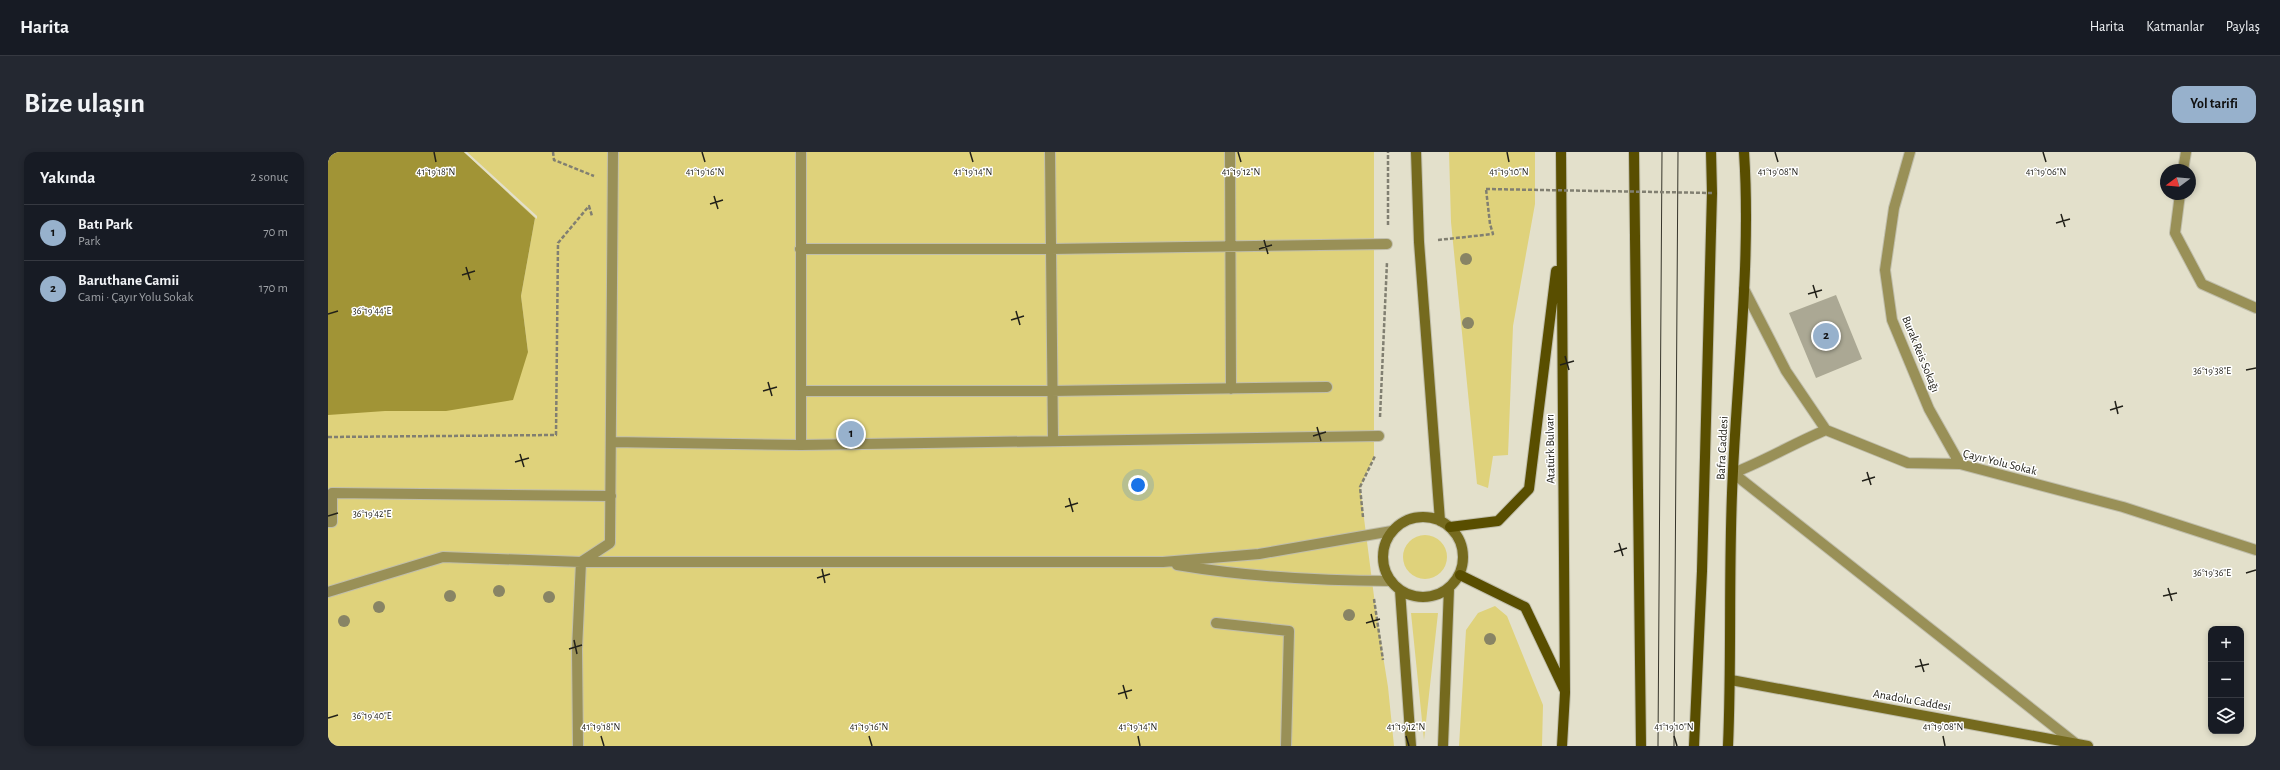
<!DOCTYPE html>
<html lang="tr">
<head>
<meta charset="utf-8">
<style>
  :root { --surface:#171b24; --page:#242831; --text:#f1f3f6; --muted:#9ea1a6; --line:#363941; --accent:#97b1cc }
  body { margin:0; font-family:"Alegreya Sans",sans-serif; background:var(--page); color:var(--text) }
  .controls { position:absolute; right:12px; bottom:12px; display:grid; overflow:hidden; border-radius:8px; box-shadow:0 2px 6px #0003 }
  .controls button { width:36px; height:36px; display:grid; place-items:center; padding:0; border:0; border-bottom:1px solid var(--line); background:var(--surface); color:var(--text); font:20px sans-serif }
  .compass { position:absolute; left:1832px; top:12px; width:36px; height:36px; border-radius:50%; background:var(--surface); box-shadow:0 2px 6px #0003; rotate:254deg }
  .you { position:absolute; left:810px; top:333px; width:14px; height:14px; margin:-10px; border:3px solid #fff; border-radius:50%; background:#1a73e8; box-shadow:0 0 0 6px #1a73e833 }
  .badge { display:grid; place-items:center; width:26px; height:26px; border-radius:50%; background:var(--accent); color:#111; font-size:13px; font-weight:700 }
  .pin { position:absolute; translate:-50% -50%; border:2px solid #fff; box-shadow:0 1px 4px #0006 }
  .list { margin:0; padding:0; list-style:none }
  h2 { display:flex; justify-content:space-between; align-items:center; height:52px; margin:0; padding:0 16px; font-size:17px }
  h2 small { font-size:13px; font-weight:400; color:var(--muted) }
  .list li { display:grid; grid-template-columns:26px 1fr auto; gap:12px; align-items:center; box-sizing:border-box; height:56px; padding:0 16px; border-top:1px solid var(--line) }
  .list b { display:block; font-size:15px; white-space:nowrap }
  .list p { margin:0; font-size:13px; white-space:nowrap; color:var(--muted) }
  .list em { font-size:13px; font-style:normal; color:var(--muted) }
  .icon { flex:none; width:22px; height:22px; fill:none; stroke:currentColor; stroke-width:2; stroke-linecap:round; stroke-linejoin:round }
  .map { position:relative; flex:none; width:1928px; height:594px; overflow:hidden; border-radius:12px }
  header { display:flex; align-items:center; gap:24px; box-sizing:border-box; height:56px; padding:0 20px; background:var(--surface); border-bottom:1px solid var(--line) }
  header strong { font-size:19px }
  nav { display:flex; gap:22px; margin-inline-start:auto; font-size:14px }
  .intro { display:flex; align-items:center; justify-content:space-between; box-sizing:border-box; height:96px; padding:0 24px }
  h1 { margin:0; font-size:28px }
  .button { padding:10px 18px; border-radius:12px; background:var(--accent); color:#111; font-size:14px; font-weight:700 }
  main { display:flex; gap:24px; padding:0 24px }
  aside { flex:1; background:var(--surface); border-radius:12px; box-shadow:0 2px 6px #0003 }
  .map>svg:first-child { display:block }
</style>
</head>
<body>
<header>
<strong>Harita</strong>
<nav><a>Harita</a><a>Katmanlar</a><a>Paylaş</a></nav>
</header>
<div class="intro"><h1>Bize ulaşın</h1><a class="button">Yol tarifi</a></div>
<main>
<aside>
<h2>Yakında<small>2 sonuç</small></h2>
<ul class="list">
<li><span class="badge">1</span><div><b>Batı Park</b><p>Park</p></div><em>70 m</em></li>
<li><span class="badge">2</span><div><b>Baruthane Camii</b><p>Cami · Çayır Yolu Sokak</p></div><em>170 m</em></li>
</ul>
</aside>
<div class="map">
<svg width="1928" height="594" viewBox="0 0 1928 594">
  <rect width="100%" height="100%" fill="#e3e0cb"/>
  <path fill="#dfd27b" d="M136,0H1046V305L1032,335L1048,460L1060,535L1066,594H0V259L200,200L193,144L207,66Z
    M1121,0H1207V52L1185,174L1180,303L1165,304L1160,336L1149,332L1123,70Z
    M1075 405a22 22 0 1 1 44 0a22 22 0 1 1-44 0Z
    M1167,454L1179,464L1215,553L1214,594H1131L1138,478L1150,461Z
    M1083,461H1110L1096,588Z"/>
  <path fill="#a19436" d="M0,0H136L207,66L193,144L200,200L185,248L118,259H57L0,263Z"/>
  <path fill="#e3e0cb" d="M136,0H139L209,64V67Z"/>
  <path fill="#aba894" d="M1508,143L1534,207L1488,226L1461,161Z"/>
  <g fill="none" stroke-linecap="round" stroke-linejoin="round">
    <defs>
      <path id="service" d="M888,471L961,479L958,594"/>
      <path id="minor" d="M473,0V293
        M722,0L725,288
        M902,0L903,237
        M1582,0L1566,56L1557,118L1564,168L1601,257L1632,312
        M1855,18L1858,0
        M1852,42L1847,81L1874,132L1928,156
        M472,97H723L1059,92
        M1416,137L1458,219L1498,278L1580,311L1632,312L1795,355L1928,398
        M474,239H723L999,235
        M284,290L473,293L1051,284
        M1405,321L1747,591
        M1405,321C1437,309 1466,291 1498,278
        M0,370H4V341L283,344
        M849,413C921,425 989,429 1063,429
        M0,440L115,405L253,410H835L931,402L1064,379
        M250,594L249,497L253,410L282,391L285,0"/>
      <path id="secondary" d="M1088,0L1091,90L1112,369
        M1055 405a40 40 0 1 1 80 0a40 40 0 1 1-80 0Z
        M1072,438L1083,594
        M1403,528L1760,594
        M1115,594L1121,436"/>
      <path id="primary" d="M1233,0L1237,541L1234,594
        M1306,0L1313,594
        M1122,375L1170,369L1201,337L1228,119
        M1132,423L1197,455L1236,537
        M1366,594L1374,419L1384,41L1383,0
        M1400,594C1404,503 1400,411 1405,319C1410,213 1423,106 1416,0"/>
    </defs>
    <use href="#service" stroke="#c0beab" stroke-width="12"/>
    <use href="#minor" stroke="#c0beab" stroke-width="12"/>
    <use href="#secondary" stroke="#c0beab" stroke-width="12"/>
    <use href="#primary" stroke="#c0beab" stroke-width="12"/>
    <path stroke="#817f71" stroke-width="2.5" stroke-dasharray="4 2" stroke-linecap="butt" d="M225,0L226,8L266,24
      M1060,73V0
      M1110,88L1165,82L1162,72L1158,37
      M1052,265L1059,110
      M0,285L228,283L230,91L261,54L264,64
      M1035,365L1032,335L1047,304
      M1046,447L1055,508"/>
    <use href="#service" stroke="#999057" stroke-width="10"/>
    <use href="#minor" stroke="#999057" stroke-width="10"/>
    <use href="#secondary" stroke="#756a1e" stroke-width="10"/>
    <use href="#primary" stroke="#594e00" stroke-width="10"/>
    <path stroke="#36352b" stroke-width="1" d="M1330,594L1334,0
      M1346,594L1350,0"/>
    <path stroke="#817f71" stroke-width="2.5" stroke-dasharray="4 2" stroke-linecap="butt" d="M1158,37L1384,41"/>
  </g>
  <g fill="#888465">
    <circle cx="1138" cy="107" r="6"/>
    <circle cx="1140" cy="171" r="6"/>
    <circle cx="171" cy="439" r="6"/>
    <circle cx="122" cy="444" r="6"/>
    <circle cx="221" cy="445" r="6"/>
    <circle cx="51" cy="455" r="6"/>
    <circle cx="1021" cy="463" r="6"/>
    <circle cx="16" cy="469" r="6"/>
    <circle cx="1162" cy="487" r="6"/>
  </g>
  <path fill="none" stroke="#222119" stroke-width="1.5" d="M106,0L108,10M374,0L377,10M642,0L645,10M910,0L913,10M1179,0L1181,10M1447,0L1450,10M1715,0L1718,10M386,44L390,57M382,52L395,48M1733,62L1737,75M1728,71L1742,67M936,88L940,102M931,97L944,93M138,115L142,128M134,123L147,119M1485,133L1489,146M1480,142L1494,138M688,159L692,173M0,162L10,159M683,168L696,164M1237,204L1241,218M1232,213L1246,209M1918,218L1928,216M440,230L444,244M435,239L449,235M1787,249L1790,262M1782,258L1795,254M989,275L993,289M985,284L998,280M192,302L196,315M187,310L201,306M1539,320L1543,333M1534,329L1547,325M741,346L745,360M737,355L750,351M0,364L10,361M1291,391L1295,404M1286,400L1299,396M494,417L497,431M1918,421L1928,418M489,426L502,422M1840,436L1844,449M1835,444L1849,441M1043,462L1047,476M1038,471L1052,467M246,488L249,502M241,497L254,493M1592,507L1596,520M1587,515L1601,512M795,533L799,547M790,542L804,538M0,566L10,563M273,584L276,594M541,584L544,594M810,584L812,594M1078,584L1081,594M1346,584L1349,594M1615,584L1617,594"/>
  <g text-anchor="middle" stroke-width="3" stroke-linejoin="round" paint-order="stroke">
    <g font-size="12" fill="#222119" stroke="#fff">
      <text transform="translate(1593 202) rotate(68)" y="4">Burak Reis Sokağı</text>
      <text transform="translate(1394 296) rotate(-87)" y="4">Bafra Caddesi</text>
      <text transform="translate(1222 297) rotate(-91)" y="4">Atatürk Bulvarı</text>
      <text transform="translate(1672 310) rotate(14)" y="4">Çayır Yolu Sokak</text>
      <text transform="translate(1584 548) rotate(10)" y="4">Anadolu Caddesi</text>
    </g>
  </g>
  <g font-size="10" text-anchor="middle" fill="#222119" stroke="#fff" stroke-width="3" stroke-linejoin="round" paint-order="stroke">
    <text x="108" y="23">41°19'18"N</text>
    <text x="377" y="23">41°19'16"N</text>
    <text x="645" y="23">41°19'14"N</text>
    <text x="913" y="23">41°19'12"N</text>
    <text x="1181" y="23">41°19'10"N</text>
    <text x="1450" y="23">41°19'08"N</text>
    <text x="1718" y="23">41°19'06"N</text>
    <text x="44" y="162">36°19'44"E</text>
    <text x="1884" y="222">36°19'38"E</text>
    <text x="44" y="365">36°19'42"E</text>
    <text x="1884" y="424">36°19'36"E</text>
    <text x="44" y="567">36°19'40"E</text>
    <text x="273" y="578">41°19'18"N</text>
    <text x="541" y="578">41°19'16"N</text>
    <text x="810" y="578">41°19'14"N</text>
    <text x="1078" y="578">41°19'12"N</text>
    <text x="1346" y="578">41°19'10"N</text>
    <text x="1615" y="578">41°19'08"N</text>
  </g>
</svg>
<div class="controls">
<button>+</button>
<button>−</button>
<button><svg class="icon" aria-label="layers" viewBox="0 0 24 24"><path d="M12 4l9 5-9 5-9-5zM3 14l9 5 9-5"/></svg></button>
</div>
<svg class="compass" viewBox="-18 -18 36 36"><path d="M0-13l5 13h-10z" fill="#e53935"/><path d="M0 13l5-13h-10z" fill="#9ea1a6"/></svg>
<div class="you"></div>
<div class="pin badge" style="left:523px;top:282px">1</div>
<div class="pin badge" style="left:1498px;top:184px">2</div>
</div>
</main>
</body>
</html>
